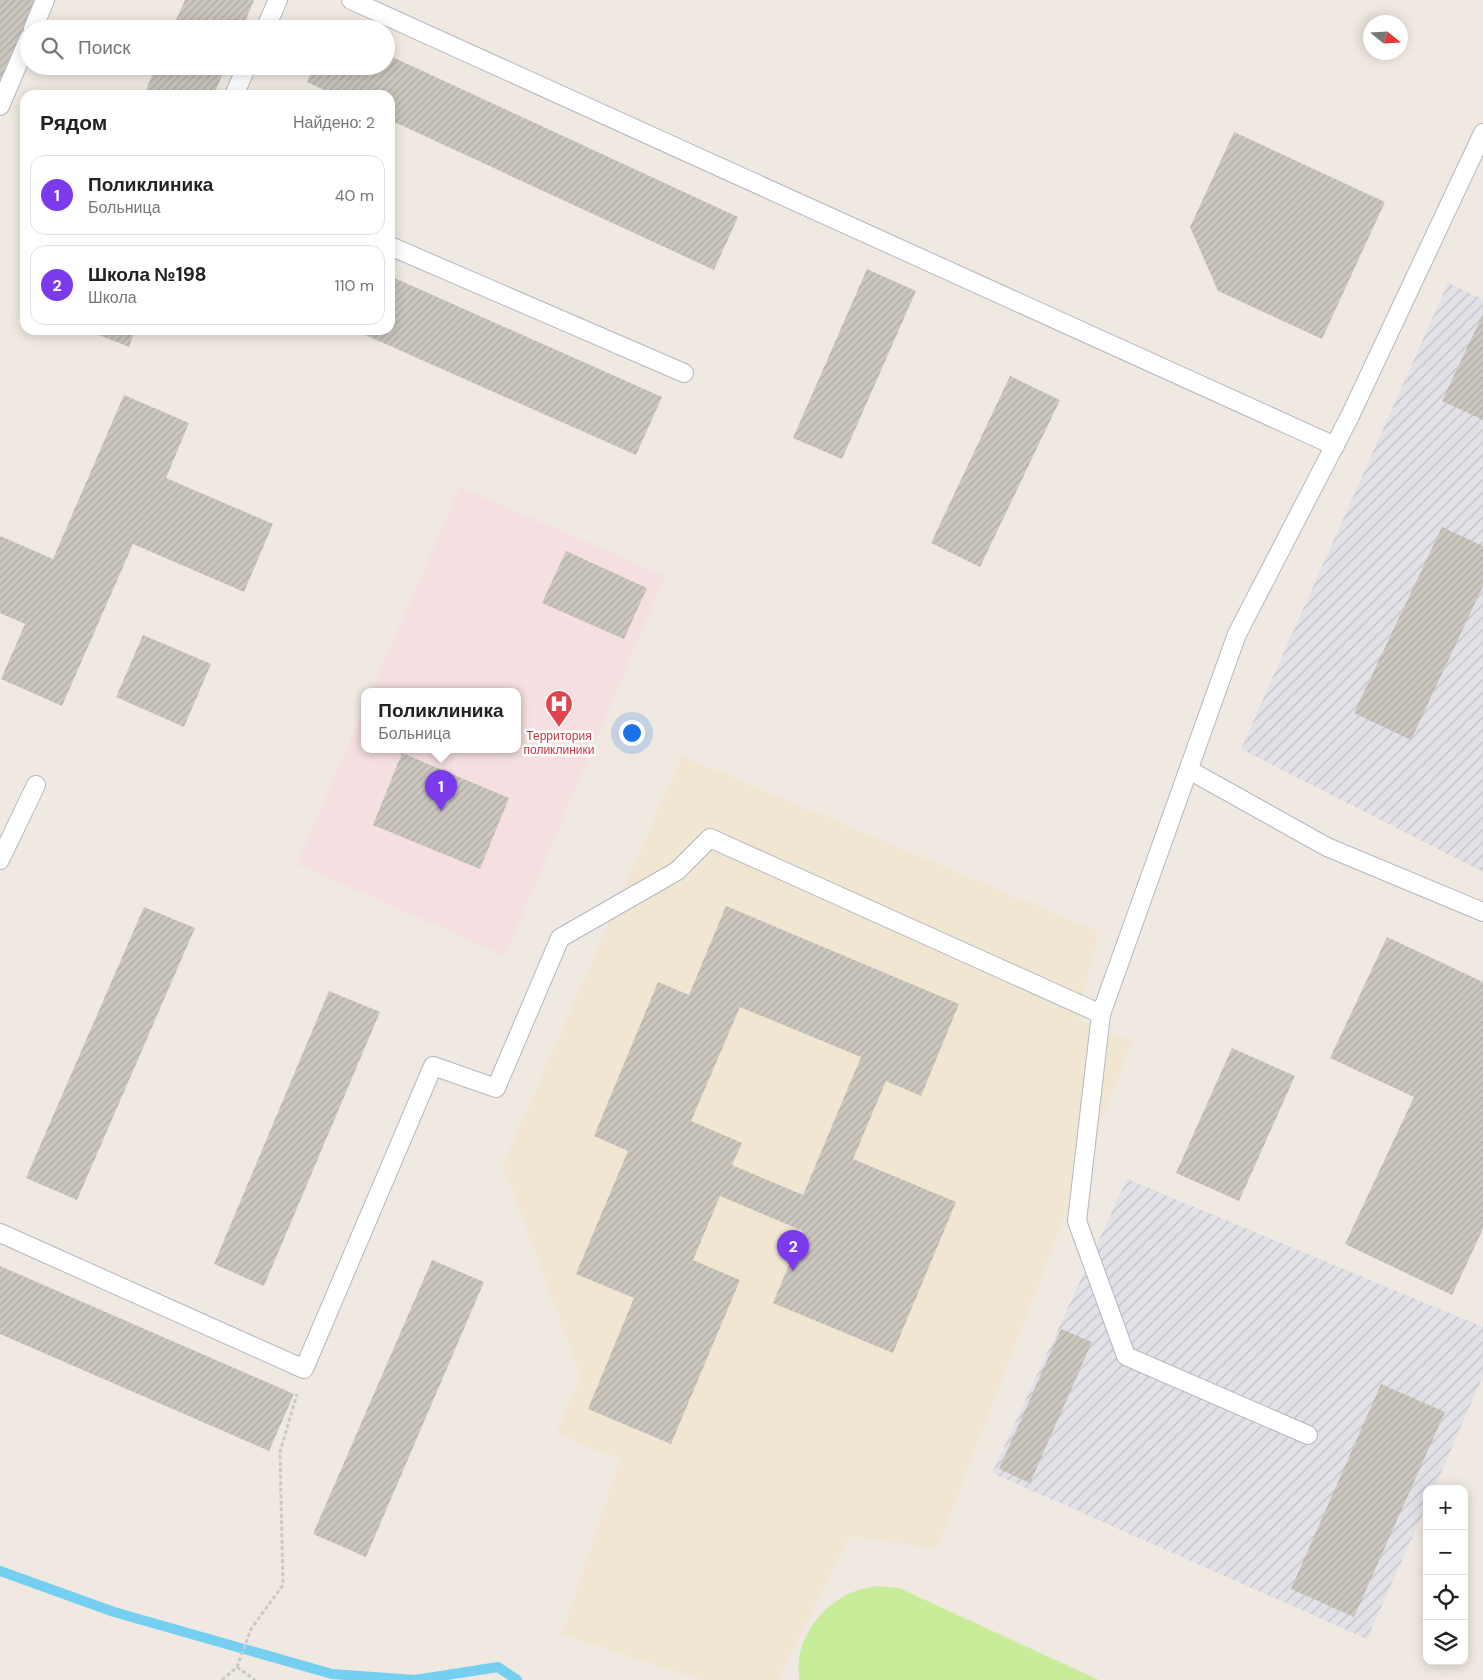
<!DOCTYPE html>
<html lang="ru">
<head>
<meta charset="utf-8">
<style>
  :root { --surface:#fff; --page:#f2f2f2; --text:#222; --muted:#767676; --line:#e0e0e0; --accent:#7c3aed }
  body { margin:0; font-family:"DM Sans",sans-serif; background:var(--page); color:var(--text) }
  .controls { position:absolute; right:15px; bottom:15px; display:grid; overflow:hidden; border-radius:10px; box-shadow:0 2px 12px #0003 }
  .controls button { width:45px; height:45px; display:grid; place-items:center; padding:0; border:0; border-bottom:1px solid var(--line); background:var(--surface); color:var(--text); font:25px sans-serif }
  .compass { position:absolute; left:1363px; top:15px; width:45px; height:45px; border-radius:50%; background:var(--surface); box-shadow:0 2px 12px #0003; rotate:108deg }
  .you { position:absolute; left:631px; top:732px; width:18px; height:18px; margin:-12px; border:4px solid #fff; border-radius:50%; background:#1a73e8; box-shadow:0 0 0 8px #1a73e833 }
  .badge { display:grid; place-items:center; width:32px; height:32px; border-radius:50%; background:var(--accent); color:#fff; font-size:16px; font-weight:700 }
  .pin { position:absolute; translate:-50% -41px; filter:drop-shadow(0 1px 2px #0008) }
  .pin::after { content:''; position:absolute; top:26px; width:18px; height:15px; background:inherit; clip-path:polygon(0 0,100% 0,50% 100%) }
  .popup { position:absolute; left:361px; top:688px; width:160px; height:65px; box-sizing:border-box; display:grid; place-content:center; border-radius:10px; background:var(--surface); filter:drop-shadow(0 1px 4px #0005); font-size:16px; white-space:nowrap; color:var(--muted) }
  .popup b { font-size:19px; color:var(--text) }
  .popup::after { content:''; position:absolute; left:50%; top:100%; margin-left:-10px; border:10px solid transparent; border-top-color:var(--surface) }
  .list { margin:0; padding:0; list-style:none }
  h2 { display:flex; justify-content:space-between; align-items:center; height:65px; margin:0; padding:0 20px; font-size:21px }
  h2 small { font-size:16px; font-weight:400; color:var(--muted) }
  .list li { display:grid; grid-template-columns:32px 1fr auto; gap:15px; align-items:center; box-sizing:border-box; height:80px; margin:0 10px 10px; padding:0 10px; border:1px solid var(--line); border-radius:15px }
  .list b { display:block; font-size:19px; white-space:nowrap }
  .list p { margin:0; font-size:16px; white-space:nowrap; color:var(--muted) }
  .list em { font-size:16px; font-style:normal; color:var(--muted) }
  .icon { flex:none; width:28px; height:28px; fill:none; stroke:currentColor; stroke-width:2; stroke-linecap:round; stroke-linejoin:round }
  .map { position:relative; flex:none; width:1483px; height:1680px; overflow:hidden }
  .search { position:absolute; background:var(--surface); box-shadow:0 2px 12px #0003; left:20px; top:20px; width:375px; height:55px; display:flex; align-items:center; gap:12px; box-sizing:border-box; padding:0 18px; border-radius:28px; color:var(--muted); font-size:19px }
  .panel { position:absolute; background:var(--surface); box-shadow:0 2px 12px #0003; left:20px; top:90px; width:375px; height:245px; border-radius:15px }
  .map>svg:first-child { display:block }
</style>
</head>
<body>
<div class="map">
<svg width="1483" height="1680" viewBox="0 0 1483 1680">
  <defs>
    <pattern id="industrial-furrows" width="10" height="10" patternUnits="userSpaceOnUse" patternTransform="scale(1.25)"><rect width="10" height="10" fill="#e3e1e8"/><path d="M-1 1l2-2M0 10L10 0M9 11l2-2" fill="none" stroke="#c3c1c7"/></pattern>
    <pattern id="building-hatch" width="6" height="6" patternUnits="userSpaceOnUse" patternTransform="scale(1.25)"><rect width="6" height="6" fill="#cbc7bf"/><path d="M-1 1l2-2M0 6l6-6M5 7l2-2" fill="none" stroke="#afaba4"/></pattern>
  </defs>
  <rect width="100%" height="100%" fill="#efe9e1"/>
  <path fill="url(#industrial-furrows)" d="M1448,283L1483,299V872L1241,749Z
    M1127,1179L1483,1327V1376L1434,1489H1427V1504L1367,1639L992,1473Z"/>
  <path fill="#f0e6d1" d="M682,756L1099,932L1077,1019L1132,1041L937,1549L850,1536L778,1680H703L562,1635L620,1460L556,1433L581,1377L503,1165Z"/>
  <path fill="#f5dfe0" d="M460,487L665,576L505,956L297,864L365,707V750H517V692H371Z"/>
  <path fill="#c9ec9a" d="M876,1586L899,1588L1099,1680H799C799,1674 798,1667 799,1660C802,1630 826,1603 853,1592C860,1589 868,1588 876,1586Z"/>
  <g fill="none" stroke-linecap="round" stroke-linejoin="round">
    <path stroke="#75cff0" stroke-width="10" d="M0,1571L114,1612L332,1674L415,1680L498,1667L517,1680"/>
  </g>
  <path fill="url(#building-hatch)" fill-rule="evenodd" d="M0,0H35L0,83Z
    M185,0H254L242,29H172Z
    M386,54L738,217L714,270L390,120V95H335L307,82L314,66H386Z
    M156,66H226L214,95H144Z
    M1234,132L1385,202L1322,339L1218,291L1190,227Z
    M867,269L916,291L842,459L793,438Z
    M390,276L662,397L636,455L354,330H390Z
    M1483,314V420L1442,401Z
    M86,330H135L129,347Z
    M1010,376L1060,400L980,567L931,543Z
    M124,395L189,423L166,478L273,524L244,592L133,544L62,706L1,679L25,624L0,613V536L53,559Z
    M1442,527L1483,546V586L1411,740L1354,713Z
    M566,551L647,588L624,639L542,603Z
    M143,635L211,664L184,727L116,697Z
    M402,753L509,798L480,869L373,825Z
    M726,906L959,1004L921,1096L886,1081L853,1159L956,1202L893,1353L773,1303L803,1231L720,1196L693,1260L740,1280L671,1444L588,1409L634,1298L576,1274L628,1151L594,1136L658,982L689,995ZM740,1007L861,1057L803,1195L732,1165L742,1143L691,1121Z
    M144,907L195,928L77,1200L26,1178Z
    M1387,937L1483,982V1229L1452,1295L1345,1244L1414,1097L1330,1058Z
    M329,991L380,1012L264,1286L214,1264Z
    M1232,1048L1295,1076L1239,1201L1176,1173Z
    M432,1260L484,1282L366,1557L313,1534Z
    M0,1266L294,1394L269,1451L0,1334Z
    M1061,1329L1092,1342L1030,1483L999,1469Z
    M1381,1384L1445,1412L1354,1617L1291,1589Z"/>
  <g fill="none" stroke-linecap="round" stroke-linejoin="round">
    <defs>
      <path id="lane" d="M351,0L1335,446
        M33,29L45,0
        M265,29L278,0
        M234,95L247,66
        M0,106L29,38
        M390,246L684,373
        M1189,770L1327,847L1483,912
        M0,860L36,785
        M1101,1014L1237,634L1350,416L1483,133
        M0,1233L304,1369L433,1066L496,1088L560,938L677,871L710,838L1101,1014L1077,1221L1126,1356L1308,1435"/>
    </defs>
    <use href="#lane" stroke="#b4b7c1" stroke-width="20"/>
    <path stroke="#c9c9c9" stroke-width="3" stroke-dasharray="4 2.5" stroke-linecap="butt" d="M237,1667L255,1680
      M222,1680L237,1667L251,1629L283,1585L280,1452L297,1394"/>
    <use href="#lane" stroke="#fff" stroke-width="18"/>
  </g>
  <defs>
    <symbol id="hospital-pin" viewBox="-11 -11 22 30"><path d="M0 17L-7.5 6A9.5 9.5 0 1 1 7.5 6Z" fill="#e0444e" stroke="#fff"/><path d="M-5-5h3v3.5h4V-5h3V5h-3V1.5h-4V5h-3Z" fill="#fff"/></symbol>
  </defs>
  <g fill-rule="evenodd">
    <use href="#hospital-pin" x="543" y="688" width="32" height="43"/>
  </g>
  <g text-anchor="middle" stroke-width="5" stroke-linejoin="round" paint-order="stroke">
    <g font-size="12" fill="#be3a42" stroke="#fff">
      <text x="559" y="740">Территория<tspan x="559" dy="14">поликлиники</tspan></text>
    </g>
  </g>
</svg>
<div class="controls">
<button>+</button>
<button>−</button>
<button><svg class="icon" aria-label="locate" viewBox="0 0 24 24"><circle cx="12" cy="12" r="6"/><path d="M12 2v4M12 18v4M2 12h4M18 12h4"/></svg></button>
<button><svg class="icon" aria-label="layers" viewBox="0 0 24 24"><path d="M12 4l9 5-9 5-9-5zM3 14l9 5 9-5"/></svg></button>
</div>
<svg class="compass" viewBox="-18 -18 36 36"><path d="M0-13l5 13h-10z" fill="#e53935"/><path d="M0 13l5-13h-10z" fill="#767676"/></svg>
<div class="you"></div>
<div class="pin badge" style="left:441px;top:811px">1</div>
<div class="popup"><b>Поликлиника</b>Больница</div>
<div class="pin badge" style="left:793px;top:1271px">2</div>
<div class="search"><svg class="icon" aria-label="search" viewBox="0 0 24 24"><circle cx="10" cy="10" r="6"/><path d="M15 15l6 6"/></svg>Поиск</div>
<section class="panel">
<h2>Рядом<small>Найдено: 2</small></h2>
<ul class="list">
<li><span class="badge">1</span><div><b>Поликлиника</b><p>Больница</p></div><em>40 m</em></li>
<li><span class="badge">2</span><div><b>Школа №198</b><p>Школа</p></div><em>110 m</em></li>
</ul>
</section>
</div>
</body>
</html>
